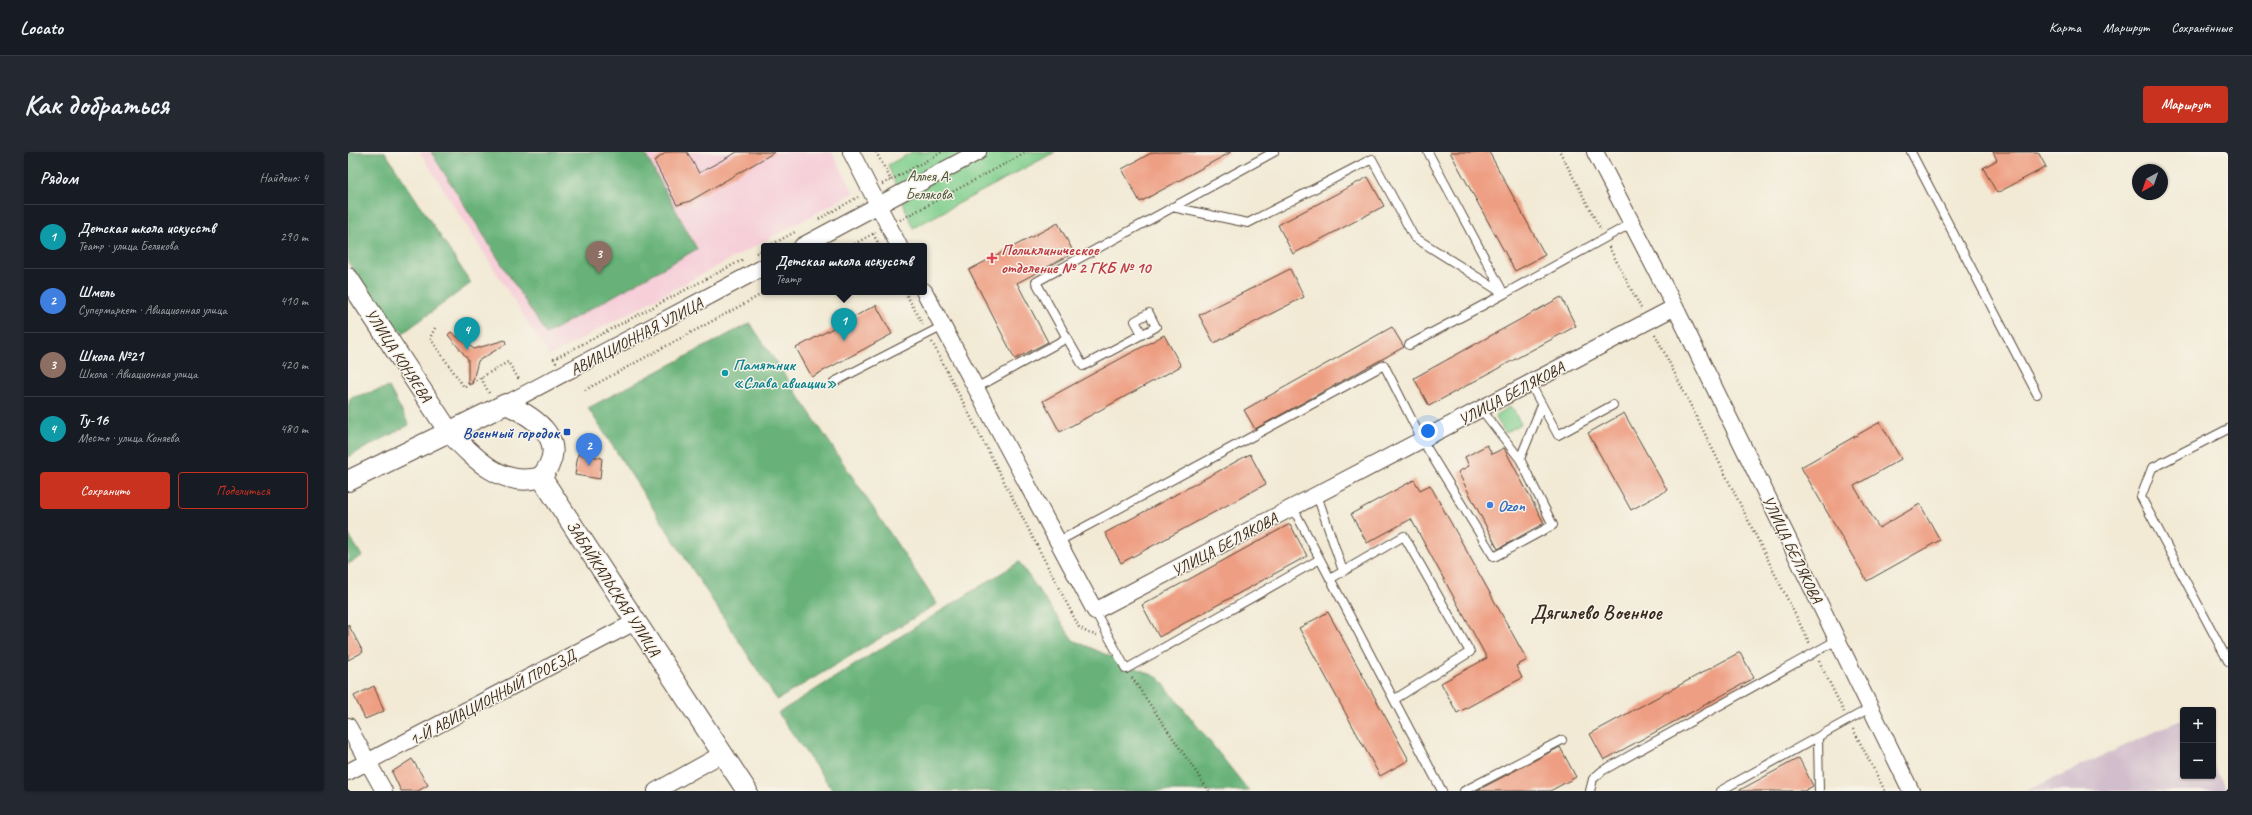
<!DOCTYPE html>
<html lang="ru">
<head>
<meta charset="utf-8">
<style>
  :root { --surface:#171b24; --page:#242831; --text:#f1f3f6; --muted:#9ea1a6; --line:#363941; --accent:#c8321e }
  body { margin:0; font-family:Caveat,sans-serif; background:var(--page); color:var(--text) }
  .controls { position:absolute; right:12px; bottom:12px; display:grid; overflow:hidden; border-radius:4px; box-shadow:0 1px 3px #0004 }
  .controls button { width:36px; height:36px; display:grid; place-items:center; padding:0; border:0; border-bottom:1px solid var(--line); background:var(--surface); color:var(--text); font:20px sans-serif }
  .compass { position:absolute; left:1784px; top:12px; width:36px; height:36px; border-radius:50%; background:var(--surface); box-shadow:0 1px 3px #0004; rotate:220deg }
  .you { position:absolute; left:1080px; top:279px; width:14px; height:14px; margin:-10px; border:3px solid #fff; border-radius:50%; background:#1a73e8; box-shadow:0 0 0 6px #1a73e833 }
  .badge { display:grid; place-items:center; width:26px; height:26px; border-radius:50%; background:var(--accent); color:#fff; font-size:13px; font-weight:700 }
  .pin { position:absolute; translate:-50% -33px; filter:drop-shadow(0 1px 2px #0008) }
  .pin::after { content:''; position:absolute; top:21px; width:14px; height:12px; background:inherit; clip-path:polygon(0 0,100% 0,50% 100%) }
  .popup { position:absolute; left:413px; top:91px; width:166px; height:52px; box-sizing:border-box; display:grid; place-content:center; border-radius:4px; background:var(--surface); filter:drop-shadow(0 1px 3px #0005); font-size:13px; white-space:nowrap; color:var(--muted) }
  .popup b { font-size:15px; color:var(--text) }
  .popup::after { content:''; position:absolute; left:50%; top:100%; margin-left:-8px; border:8px solid transparent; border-top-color:var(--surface) }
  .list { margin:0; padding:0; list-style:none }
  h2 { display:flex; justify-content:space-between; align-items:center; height:52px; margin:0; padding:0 16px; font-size:17px }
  h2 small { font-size:13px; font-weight:400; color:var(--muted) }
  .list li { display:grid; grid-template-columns:26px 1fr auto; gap:12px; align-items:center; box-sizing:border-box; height:64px; padding:0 16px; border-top:1px solid var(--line) }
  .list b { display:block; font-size:15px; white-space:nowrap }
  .list p { margin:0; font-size:13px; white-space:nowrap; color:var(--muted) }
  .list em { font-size:13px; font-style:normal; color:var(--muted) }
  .actions { display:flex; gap:8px; padding:12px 16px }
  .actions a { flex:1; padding:9px 0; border:1px solid var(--accent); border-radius:4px; text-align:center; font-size:14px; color:var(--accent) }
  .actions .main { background:var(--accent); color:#fff }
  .map { position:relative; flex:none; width:1880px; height:639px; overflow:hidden; border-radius:4px }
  header { display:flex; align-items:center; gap:24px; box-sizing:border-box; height:56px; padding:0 20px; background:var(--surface); border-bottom:1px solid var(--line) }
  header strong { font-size:19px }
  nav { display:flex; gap:22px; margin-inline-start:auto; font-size:14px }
  .intro { display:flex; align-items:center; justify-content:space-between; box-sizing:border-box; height:96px; padding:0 24px }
  h1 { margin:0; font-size:28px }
  .button { padding:10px 18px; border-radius:4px; background:var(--accent); color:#fff; font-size:14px; font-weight:700 }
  main { display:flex; gap:24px; padding:0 24px }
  aside { flex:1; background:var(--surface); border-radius:4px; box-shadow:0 1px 3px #0004 }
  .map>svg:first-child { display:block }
</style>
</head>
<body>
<header>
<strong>Locato</strong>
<nav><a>Карта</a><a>Маршрут</a><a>Сохранённые</a></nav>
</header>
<div class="intro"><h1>Как добраться</h1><a class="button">Маршрут</a></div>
<main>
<aside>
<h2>Рядом<small>Найдено: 4</small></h2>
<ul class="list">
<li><span class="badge" style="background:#0f9aa8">1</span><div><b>Детская школа искусств</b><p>Театр · улица Белякова</p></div><em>290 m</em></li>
<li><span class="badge" style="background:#3f7fe0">2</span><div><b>Шмель</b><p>Супермаркет · Авиационная улица</p></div><em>410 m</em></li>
<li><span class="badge" style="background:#8d6e63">3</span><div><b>Школа №21</b><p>Школа · Авиационная улица</p></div><em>420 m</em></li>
<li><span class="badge" style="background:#0f9aa8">4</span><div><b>Ту-16</b><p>Место · улица Коняева</p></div><em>480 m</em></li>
</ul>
<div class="actions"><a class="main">Сохранить</a><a>Поделиться</a></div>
</aside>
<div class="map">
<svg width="1880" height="639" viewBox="0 0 1880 639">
  <rect width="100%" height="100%" fill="#f7f3e8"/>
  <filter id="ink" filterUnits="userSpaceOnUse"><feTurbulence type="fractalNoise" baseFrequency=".025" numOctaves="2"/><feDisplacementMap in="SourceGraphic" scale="8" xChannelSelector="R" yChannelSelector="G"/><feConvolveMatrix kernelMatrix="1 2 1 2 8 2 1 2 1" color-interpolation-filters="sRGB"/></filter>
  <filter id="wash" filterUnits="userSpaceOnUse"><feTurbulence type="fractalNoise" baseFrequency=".012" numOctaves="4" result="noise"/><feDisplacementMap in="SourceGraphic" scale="16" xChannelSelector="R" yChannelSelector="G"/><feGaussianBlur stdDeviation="0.9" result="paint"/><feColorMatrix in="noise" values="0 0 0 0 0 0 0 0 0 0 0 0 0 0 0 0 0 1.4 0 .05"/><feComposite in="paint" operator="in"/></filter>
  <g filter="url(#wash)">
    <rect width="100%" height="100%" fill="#f2ead5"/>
    <path fill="#f6cfd9" d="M72,0H484L506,41L201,204Z"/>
    <path fill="#d1bdcb" d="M1835,567V624H1865V612L1879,639H1678Z"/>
    <path fill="#81cf8e" stroke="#5e7c56" d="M564,0H707L565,76L540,13Z
      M1163,254L1173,272L1157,281L1147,264Z"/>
    <path fill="#68b279" stroke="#526e4c" d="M0,0H37L123,131L55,181L30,156L0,110Z
      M83,0H296L349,97L198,182Z
      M402,171L589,452L429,548L240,256Z
      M41,235L61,273L0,305V256L2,246Z
      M0,382L14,404L0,412Z
      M671,410L725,488L811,526L901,639H485L430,561Z"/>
    <g id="blocks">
      <path fill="#ee9e82" d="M319,0H339L351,21L389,0H427L342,49L329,53L306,9Z
        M805,0H883L792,50L774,17Z
        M1102,0H1141L1197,103L1167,119Z
        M1645,0H1690L1698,15L1649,41L1635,16L1649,8Z
        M1020,25L1036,54L945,102L930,73Z
        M710,71L726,101L669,131L700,190L667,207L621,118Z
        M942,117L956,145L866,191L851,163Z
        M1213,145L1228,174L1081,254L1066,226Z
        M528,153L544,182L464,225L448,196Z
        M1044,175L1056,195L907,277L896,258Z
        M103,180L126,197L157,188L158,192L130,209L124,232H120V207L100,183Z
        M816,183L833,214L712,280L695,249Z
        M1276,261L1319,338L1283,358L1240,281Z
        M1532,270L1553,307L1506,334L1531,376L1572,352L1592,388L1519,429L1453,315Z
        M1139,293L1144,302L1156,296L1196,371L1150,397L1110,320L1121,314L1117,305Z
        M230,302L254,306L252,327L227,323Z
        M902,302L918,332L773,411L757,381Z
        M1066,328L1072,338L1082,333L1179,508L1168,514L1174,526L1109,561L1093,531L1139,506L1063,367L1019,391L1003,362Z
        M942,372L959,404L811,485L794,453Z
        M980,460L1061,608L1032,624L951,476Z
        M0,472L15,500L0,508Z
        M1392,500L1406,526L1256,608L1242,582Z
        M26,534L36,559L17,567L6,544Z
        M1212,595L1228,625L1202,639H1128Z
        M1451,606L1465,634L1456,639H1390Z
        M64,607L80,633L70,639H53L44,620Z"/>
    </g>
  </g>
  <g filter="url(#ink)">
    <use href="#blocks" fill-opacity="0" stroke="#564739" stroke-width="1"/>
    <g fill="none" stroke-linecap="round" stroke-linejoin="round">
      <defs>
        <path id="service" d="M1080,0L1156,142L1284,71
          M1563,0L1689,242
          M824,55L900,71L1024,7L1066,85L1156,142L1061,193
          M719,186L735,214L808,175L801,161L787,169L794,182
          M486,230L595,174
          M1182,231L1210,283L1265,253
          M628,236L719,186L688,130L926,0
          M1880,277L1804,316L1793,345L1880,509
          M1172,307L1194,253
          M969,343L995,419
          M945,356L1094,639
          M711,389L1036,213L1074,288L1146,405L1205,373L1172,307L1133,257
          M982,427L1056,384L1122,500L1047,547
          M747,459L778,517L972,407
          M1470,585L1471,639
          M1116,639L1214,588
          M1242,639L1245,627L1254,619L1489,488
          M1372,639L1522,556"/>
        <path id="minor" d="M503,0L551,94
          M1247,0L1327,155L1563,639
          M454,94L630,0
          M576,139L747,459L1327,155
          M158,252L416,115
          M0,574L36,639
          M0,620L287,470
          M308,639L374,602"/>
        <path id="tertiary" d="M0,126L101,280C126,306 155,337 193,325
          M193,325L399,639
          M0,329L158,252C189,266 223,290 193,325"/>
      </defs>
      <use href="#service" stroke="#564739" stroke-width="10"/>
      <use href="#minor" stroke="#564739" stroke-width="18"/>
      <use href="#tertiary" stroke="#564739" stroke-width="22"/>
      <path stroke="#564739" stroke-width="2.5" stroke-dasharray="1 3" stroke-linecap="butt" d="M528,0L543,28L594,0
        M1212,0L1253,78
        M534,32L543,28
        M471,67L510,45
        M552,68L679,0
        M525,82L532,94
        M421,94L447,80
        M503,94L528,80
        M1261,95L1293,156
        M408,101L416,97
        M557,140L575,173
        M87,176L82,186L116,235L160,210L172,229
        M1307,182L1462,492
        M584,190L731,475L740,481L749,483
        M208,211L206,207L396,107
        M133,226L142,243
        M237,238L418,140
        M1471,509L1496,560
        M784,526L861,639
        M1505,577L1537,639"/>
      <use href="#service" stroke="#fff" stroke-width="8"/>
      <use href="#minor" stroke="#fff" stroke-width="16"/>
      <use href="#tertiary" stroke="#fff" stroke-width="20"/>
    </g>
  </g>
  <path fill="#e0444e" stroke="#f7f3e8" stroke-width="1.5" d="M642 100h4v4h4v4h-4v4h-4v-4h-4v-4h4z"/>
  <circle fill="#0f9aa8" stroke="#f7f3e8" stroke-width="1.5" cx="377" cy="221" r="4"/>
  <rect fill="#1a4fb4" stroke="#f7f3e8" stroke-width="1.5" x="215" y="276" width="8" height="8" rx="2"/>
  <circle fill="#3f7fe0" stroke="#f7f3e8" stroke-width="1.5" cx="1142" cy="353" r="4"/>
  <g text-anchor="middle" stroke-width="3" stroke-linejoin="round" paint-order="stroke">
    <g font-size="16" fill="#4c533a" stroke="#f7f3e8">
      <text x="581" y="29">Аллея А.<tspan x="581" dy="18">Белякова</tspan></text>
    </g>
    <g font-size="16" font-weight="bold" fill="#be3a42" stroke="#f7f3e8" text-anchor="start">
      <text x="653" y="103">Поликлиническое<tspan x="653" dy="18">отделение № 2 ГКБ № 10</tspan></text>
    </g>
    <g font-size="16" fill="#3b2a1e" stroke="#f7f3e8">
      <text transform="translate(288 184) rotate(-28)" y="6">АВИАЦИОННАЯ УЛИЦА</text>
      <text transform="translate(51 203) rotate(57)" y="6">УЛИЦА КОНЯЕВА</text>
      <text transform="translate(1163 241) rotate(-28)" y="6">УЛИЦА БЕЛЯКОВА</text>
      <text transform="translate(876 392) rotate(-28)" y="6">УЛИЦА БЕЛЯКОВА</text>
      <text transform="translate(1445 397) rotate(64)" y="6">УЛИЦА БЕЛЯКОВА</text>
      <text transform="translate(266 436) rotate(57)" y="6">ЗАБАЙКАЛЬСКАЯ УЛИЦА</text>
      <text transform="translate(144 545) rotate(-28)" y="6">1-Й АВИАЦИОННЫЙ ПРОЕЗД</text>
    </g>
    <g font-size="16" font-weight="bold" fill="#0d838f" stroke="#f7f3e8" text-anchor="start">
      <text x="385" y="218">Памятник<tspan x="385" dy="18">«Слава авиации»</tspan></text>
    </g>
    <g font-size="16" font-weight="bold" fill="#164399" stroke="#f7f3e8" text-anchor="end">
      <text x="211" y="286">Военный городок</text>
    </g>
    <g font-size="16" font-weight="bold" fill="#366cbe" stroke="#f7f3e8" text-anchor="start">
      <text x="1150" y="359">Ozon</text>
    </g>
    <g font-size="20" font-weight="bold" fill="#3b2a1e" stroke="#f7f3e8">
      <text x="1248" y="467">Дягилево Военное</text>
    </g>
  </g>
</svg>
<div class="controls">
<button>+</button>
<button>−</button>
</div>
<svg class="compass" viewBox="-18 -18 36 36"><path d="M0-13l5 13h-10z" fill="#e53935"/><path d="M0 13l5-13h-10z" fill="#9ea1a6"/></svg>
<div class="you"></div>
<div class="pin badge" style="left:496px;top:189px;background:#0f9aa8">1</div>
<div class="popup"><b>Детская школа искусств</b>Театр</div>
<div class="pin badge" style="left:241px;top:314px;background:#3f7fe0">2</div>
<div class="pin badge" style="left:251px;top:122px;background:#8d6e63">3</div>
<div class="pin badge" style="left:119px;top:198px;background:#0f9aa8">4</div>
</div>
</main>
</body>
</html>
